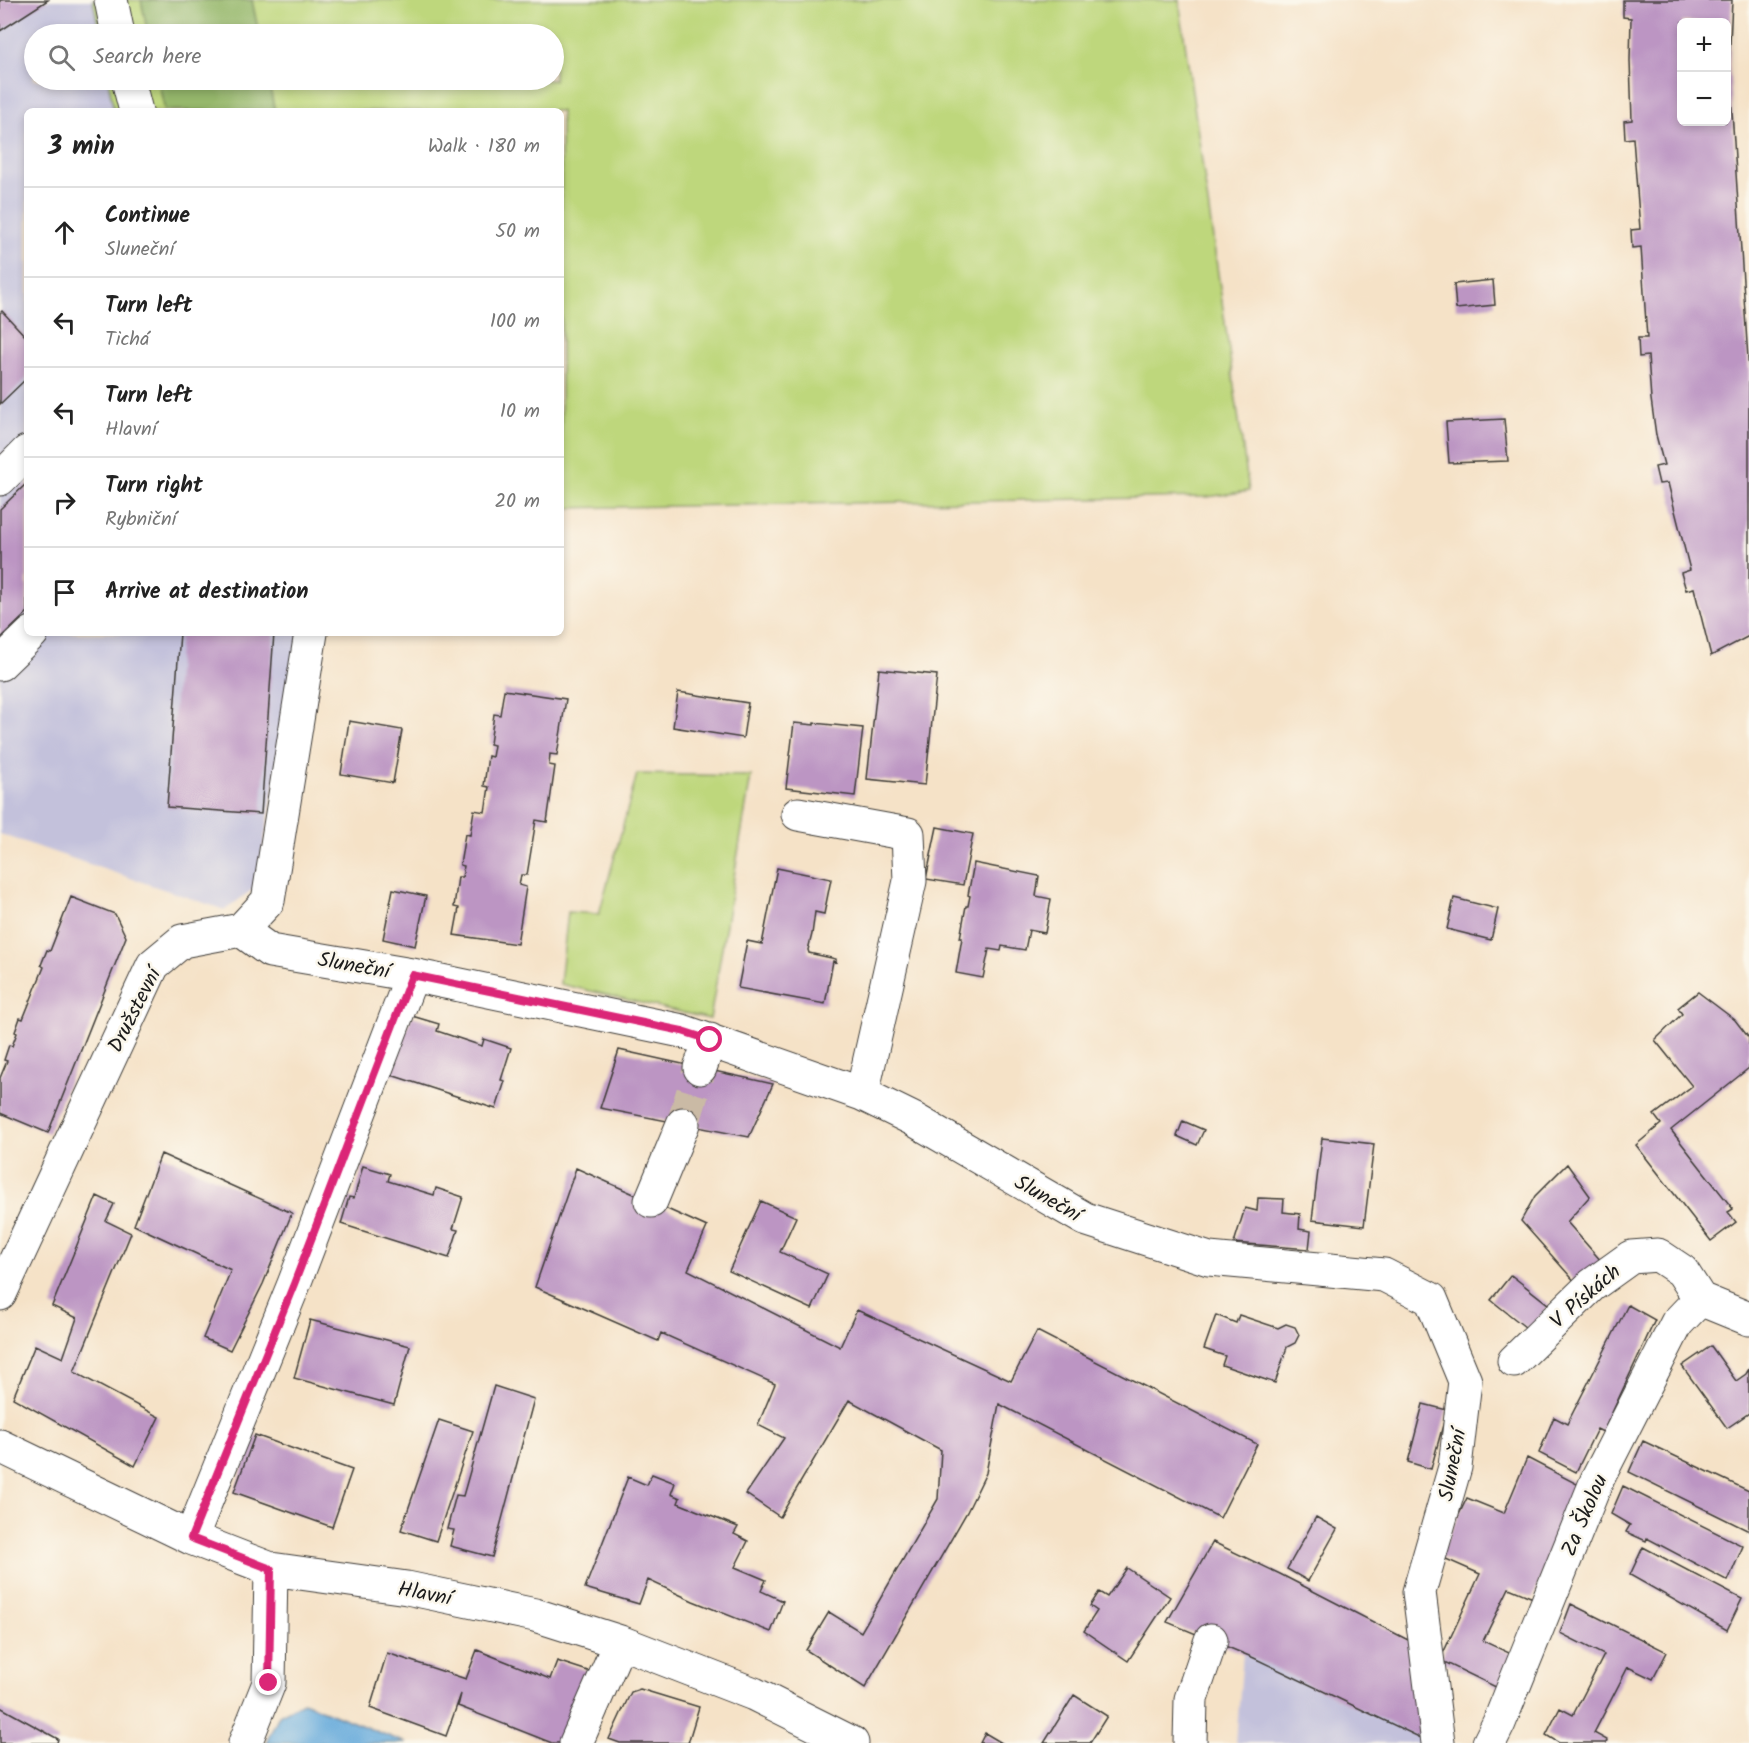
<!DOCTYPE html>
<html lang="en">
<head>
<meta charset="utf-8">
<style>
  :root { --surface:#fff; --page:#f2f2f2; --text:#222; --muted:#767676; --line:#e0e0e0 }
  body { margin:0; font-family:Kalam,sans-serif; background:var(--page); color:var(--text) }
  .controls { position:absolute; right:18px; top:18px; display:grid; overflow:hidden; border-radius:9px; box-shadow:0 3px 9px #0003 }
  .controls button { width:54px; height:54px; display:grid; place-items:center; padding:0; border:0; border-bottom:2px solid var(--line); background:var(--surface); color:var(--text); font:30px sans-serif }
  .stop { position:absolute; width:18px; height:18px; margin:-14px; border:4px solid #db2777; border-radius:50%; background:#fff }
  .stop.end { background:#db2777; border-color:#fff; box-shadow:0 2px 6px #0008 }
  .list { margin:0; padding:0; list-style:none }
  h2 { display:flex; justify-content:space-between; align-items:center; height:78px; margin:0; padding:0 24px; font-size:26px }
  h2 small { font-size:20px; font-weight:400; color:var(--muted) }
  .list li { display:grid; grid-template-columns:39px 1fr auto; gap:18px; align-items:center; box-sizing:border-box; height:90px; padding:0 24px; border-top:2px solid var(--line) }
  .list b { display:block; font-size:22px; white-space:nowrap }
  .list p { margin:0; font-size:20px; white-space:nowrap; color:var(--muted) }
  .list em { font-size:20px; font-style:normal; color:var(--muted) }
  .icon { flex:none; width:33px; height:33px; fill:none; stroke:currentColor; stroke-width:2; stroke-linecap:round; stroke-linejoin:round }
  .map { position:relative; flex:none; width:1749px; height:1743px; overflow:hidden }
  .search { position:absolute; background:var(--surface); box-shadow:0 3px 9px #0003; left:24px; top:24px; width:540px; height:66px; display:flex; align-items:center; gap:15px; box-sizing:border-box; padding:0 21px; border-radius:33px; color:var(--muted); font-size:22px }
  .panel { position:absolute; background:var(--surface); box-shadow:0 3px 9px #0003; left:24px; top:108px; width:540px; height:528px; border-radius:9px }
  .map>svg:first-child { display:block }
</style>
</head>
<body>
<div class="map">
<svg width="1749" height="1743" viewBox="0 0 1749 1743">
  <rect width="100%" height="100%" fill="#fbf7ec"/>
  <filter id="ink" filterUnits="userSpaceOnUse"><feTurbulence type="fractalNoise" baseFrequency=".0167" numOctaves="2"/><feDisplacementMap in="SourceGraphic" scale="12" xChannelSelector="R" yChannelSelector="G"/><feConvolveMatrix kernelMatrix="1 2 1 2 8 2 1 2 1" color-interpolation-filters="sRGB"/></filter>
  <filter id="wash" filterUnits="userSpaceOnUse"><feTurbulence type="fractalNoise" baseFrequency=".008" numOctaves="4" result="noise"/><feDisplacementMap in="SourceGraphic" scale="24" xChannelSelector="R" yChannelSelector="G"/><feGaussianBlur stdDeviation="1.35" result="paint"/><feColorMatrix in="noise" values="0 0 0 0 0 0 0 0 0 0 0 0 0 0 0 0 0 1.4 0 .05"/><feComposite in="paint" operator="in"/></filter>
  <g filter="url(#wash)">
    <rect width="100%" height="100%" fill="#f5e2c7"/>
    <path fill="#c3c1db" d="M0,0H93L100,34H34V80H108L114,111H27V633H301L256,887L225,910L0,834Z
      M1243,1653L1421,1738L1420,1743H1236Z"/>
    <path fill="#bed77c" stroke="#6d7a4c" stroke-width="1.5" d="M93,0H1179L1249,491L1207,497L561,508V111H114L108,80H554V34H100Z
      M637,774L751,776L710,1019L560,984L568,912L599,914Z"/>
    <path fill="#96b86c" stroke="#596a44" stroke-width="1.5" d="M141,0H252L259,34H148Z
      M158,80H268L275,111H165Z"/>
    <path fill="#66aadb" stroke="#41637c" stroke-width="1.5" d="M303,1702L406,1743H266L279,1715Z"/>
    <g id="blocks">
      <path fill="#bc95c3" fill-rule="evenodd" d="M0,0H48L0,31Z
        M1623,0H1732L1729,65L1749,374V636L1711,656L1694,588L1686,590L1681,573L1690,570L1668,483L1659,484L1655,467L1664,465L1656,435L1651,399L1648,356L1639,357L1638,338H1647L1641,247L1632,248L1631,230L1640,229L1633,138L1625,139L1624,121L1632,120L1630,61L1631,18L1623,17ZM1682,22H1726V122H1682Z
        M1493,280L1495,305L1456,309L1454,284Z
        M2,311L27,338V378L0,404V313Z
        M1504,419L1508,461L1449,463L1446,422Z
        M27,483V613L0,639V509Z
        M180,633H274L261,814L167,807Z
        M879,669L937,675L925,785L867,779Z
        M504,690L566,699L557,755L550,754L549,765L555,766L547,822L536,820L527,875H521L519,885L526,887L517,944L454,935L459,908L454,907L458,877H462L464,866L460,865L465,834L470,835L474,810L485,812L489,787L484,786L488,756L492,757L494,745L490,744L494,714L500,715Z
        M678,692L748,703L743,738L673,727Z
        M349,721L402,730L393,783L341,774Z
        M794,723L814,725V723L863,728L855,796L786,788Z
        M937,827L973,834L963,885L926,879Z
        M974,863L1039,876L1036,896L1051,899L1045,933L1029,930L1025,950L1002,946L1001,951L989,949L983,978L956,973L962,938H960L966,906H968L970,896L968,895Z
        M777,868L831,879L824,914L815,912L812,934L808,950L809,953L836,959V962L833,961L825,1004L738,988L747,941L762,944Z
        M393,889L426,896L415,946L383,939Z
        M71,897L115,914L126,937L48,1133L0,1113V1078L7,1061L4,1060L9,1045L12,1046L17,1033L15,1032L20,1018L23,1019L44,967L41,965L47,950L50,951Z
        M1454,898L1498,909L1491,940L1447,929Z
        M1698,992L1735,1020L1749,1038V1068L1671,1130L1733,1209L1728,1212L1736,1222L1711,1241L1636,1145L1661,1124L1654,1115L1692,1086L1655,1040L1682,1014L1678,1008Z
        M412,1016L439,1024L437,1031L482,1046L484,1039L511,1048L501,1080L505,1081L496,1109L388,1074Z
        M619,1050L773,1084L749,1137L600,1108Z
        M1183,1121L1204,1130L1197,1145L1177,1136Z
        M1322,1138L1374,1144L1364,1226L1312,1220Z
        M161,1154L292,1213L263,1284L230,1350L203,1338L231,1270L134,1225Z
        M1567,1164L1590,1196L1567,1222L1602,1262L1577,1284L1521,1221L1535,1196Z
        M363,1166L390,1174L388,1181L434,1195L436,1188L463,1197L453,1229L458,1230L449,1258L341,1224L349,1197L354,1198Z
        M576,1168L707,1227L688,1270L840,1347L857,1310L1011,1381L1037,1331L1257,1444L1220,1518L999,1404L986,1473L967,1512L865,1688L806,1650L829,1612L861,1632L938,1499L941,1450L849,1400L780,1517L746,1494L784,1438L758,1425L775,1384L661,1333L658,1341L535,1287Z
        M97,1196L114,1204L106,1221L131,1233L74,1372L159,1417L135,1466L13,1398L35,1345L63,1358L77,1318L52,1306Z
        M1258,1198L1284,1199L1283,1212L1300,1214L1299,1229L1311,1231L1309,1249L1234,1243L1245,1208L1257,1211Z
        M761,1201L796,1217L780,1252L828,1274L812,1309L729,1271Z
        M1511,1275L1549,1305L1530,1331L1491,1300Z
        M1628,1305L1655,1320L1603,1432L1597,1429L1576,1472L1539,1453L1554,1417L1567,1424Z
        M1216,1315L1236,1323L1239,1315L1278,1328L1286,1324L1295,1327L1299,1335L1295,1343L1287,1347L1275,1383L1222,1365L1225,1356L1204,1349Z
        M310,1320L410,1346L394,1405L294,1378Z
        M1711,1346L1736,1381L1746,1374L1749,1369V1413L1727,1428L1682,1366Z
        M494,1386L534,1399L492,1557L450,1546L454,1530L447,1529L456,1495L463,1496Z
        M1423,1404L1447,1410L1431,1469L1408,1462Z
        M439,1420L473,1431L436,1541L401,1530Z
        M255,1435L352,1470L332,1527L234,1492Z
        M1643,1441L1749,1491V1531L1629,1472Z
        M1527,1458L1579,1485L1533,1598L1509,1588L1483,1641L1520,1658L1504,1691L1440,1660L1480,1574L1439,1556L1467,1498L1504,1513Z
        M652,1474L675,1483L671,1494L680,1498L678,1503L738,1527L734,1534L748,1541L735,1567L766,1580L761,1591L783,1601L771,1632L693,1601L648,1580L639,1604L585,1588L628,1477L647,1485Z
        M1623,1486L1743,1546L1728,1581L1647,1538L1646,1541L1626,1532L1630,1525L1611,1514Z
        M1316,1517L1337,1529L1308,1581L1287,1569Z
        M1213,1542L1280,1574L1412,1642L1421,1738L1254,1658L1167,1622Z
        M1643,1547L1742,1599L1727,1630L1630,1575Z
        M1127,1568L1170,1597L1128,1661L1084,1631L1097,1611L1090,1606L1099,1592L1107,1597Z
        M1571,1604L1667,1652L1653,1679L1628,1667L1594,1733L1607,1740L1606,1743H1559L1546,1735L1560,1708L1573,1715L1604,1655L1560,1633Z
        M477,1650L550,1679L557,1661L597,1674L566,1743H552L458,1706L461,1694L446,1736L370,1708L387,1653L466,1679Z
        M640,1689L699,1707L688,1743H620L609,1739L631,1692Z
        M1074,1695L1107,1716L1090,1743H1044Z
        M0,1707L58,1739L57,1743H0Z
        M985,1733L1002,1743H980Z"/>
    </g>
  </g>
  <g filter="url(#ink)">
    <use href="#blocks" fill-opacity="0" stroke="#3d3a36" stroke-width="1.5"/>
    <g fill="none" stroke-linecap="round" stroke-linejoin="round">
      <path stroke="#cabaa5" stroke-width="33" stroke-dasharray="33 16" stroke-linecap="butt" d="M683,1124L700,1068"/>
      <defs>
        <path id="minor" d="M111,0L118,34
          M128,80L136,111
          M0,479L27,452
          M0,664L32,633
          M798,814L908,834L910,881L862,1094
          M241,930L270,951L412,975L682,1031L862,1094L913,1119L1085,1219L1209,1259L1384,1275L1431,1299L1465,1381L1455,1467L1419,1592L1438,1743
          M700,1068L710,1040
          M651,1201L683,1124
          M0,1294L153,965L182,941L241,930L268,901L311,633
          M1514,1361L1592,1285L1631,1257L1658,1255L1682,1271L1700,1299L1749,1319
          M0,1446L191,1538L271,1569L407,1588L535,1615L620,1642L754,1694L852,1743
          M191,1538L294,1284L412,975
          M245,1743L269,1683L271,1569
          M576,1743L620,1642
          M1190,1743L1191,1699L1211,1640
          M1489,1743L1499,1723L1597,1480L1677,1323L1700,1299"/>
      </defs>
      <use href="#minor" stroke="#3d3a36" stroke-width="35"/>
      <use href="#minor" stroke="#fff" stroke-width="33"/>
    </g>
  </g>
  <g fill="none" stroke-linecap="round" stroke-linejoin="round" filter="url(#ink)">
    <path stroke="#db2777" stroke-width="8" d="M269,1683L271,1569L191,1538L294,1284L412,975L682,1031L710,1040"/>
  </g>
  <g text-anchor="middle" stroke-width="5" stroke-linejoin="round" paint-order="stroke">
    <g font-size="21" fill="#1c1c1c" stroke="#fbf7ec">
      <text transform="translate(354 965) rotate(10)" y="7">Sluneční</text>
      <text transform="translate(134 1010) rotate(-63)" y="7">Družstevní</text>
      <text transform="translate(1048 1198) rotate(30)" y="7">Sluneční</text>
      <text transform="translate(1585 1296) rotate(-41)" y="7">V Pískách</text>
      <text transform="translate(1452 1465) rotate(-79)" y="7">Sluneční</text>
      <text transform="translate(1584 1515) rotate(-67)" y="7">Za Školou</text>
      <text transform="translate(425 1593) rotate(11)" y="7">Hlavní</text>
    </g>
  </g>
</svg>
<div class="controls">
<button>+</button>
<button>−</button>
</div>
<div class="stop" style="left:710px;top:1040px"></div>
<div class="stop end" style="left:269px;top:1683px"></div>
<div class="search"><svg class="icon" aria-label="search" viewBox="0 0 24 24"><circle cx="10" cy="10" r="6"/><path d="M15 15l6 6"/></svg>Search here</div>
<section class="panel">
<h2>3 min<small>Walk · 180 m</small></h2>
<ul class="list">
<li><svg class="icon" aria-label="ahead" viewBox="0 0 24 24"><path d="M12 20V5M6 11l6-6 6 6"/></svg><div><b>Continue</b><p>Sluneční</p></div><em>50 m</em></li>
<li><svg class="icon" aria-label="left" viewBox="0 0 24 24"><path d="M17 20v-9H6M10 6l-5 5 5 5"/></svg><div><b>Turn left</b><p>Tichá</p></div><em>100 m</em></li>
<li><svg class="icon" aria-label="left" viewBox="0 0 24 24"><path d="M17 20v-9H6M10 6l-5 5 5 5"/></svg><div><b>Turn left</b><p>Hlavní</p></div><em>10 m</em></li>
<li><svg class="icon" aria-label="right" viewBox="0 0 24 24"><path d="M7 20v-9h11M14 6l5 5-5 5"/></svg><div><b>Turn right</b><p>Rybniční</p></div><em>20 m</em></li>
<li><svg class="icon" aria-label="arrive" viewBox="0 0 24 24"><path d="M6 21V4h12l-3 4 3 4H6"/></svg><div><b>Arrive at destination</b></div></li>
</ul>
</section>
</div>
</body>
</html>
